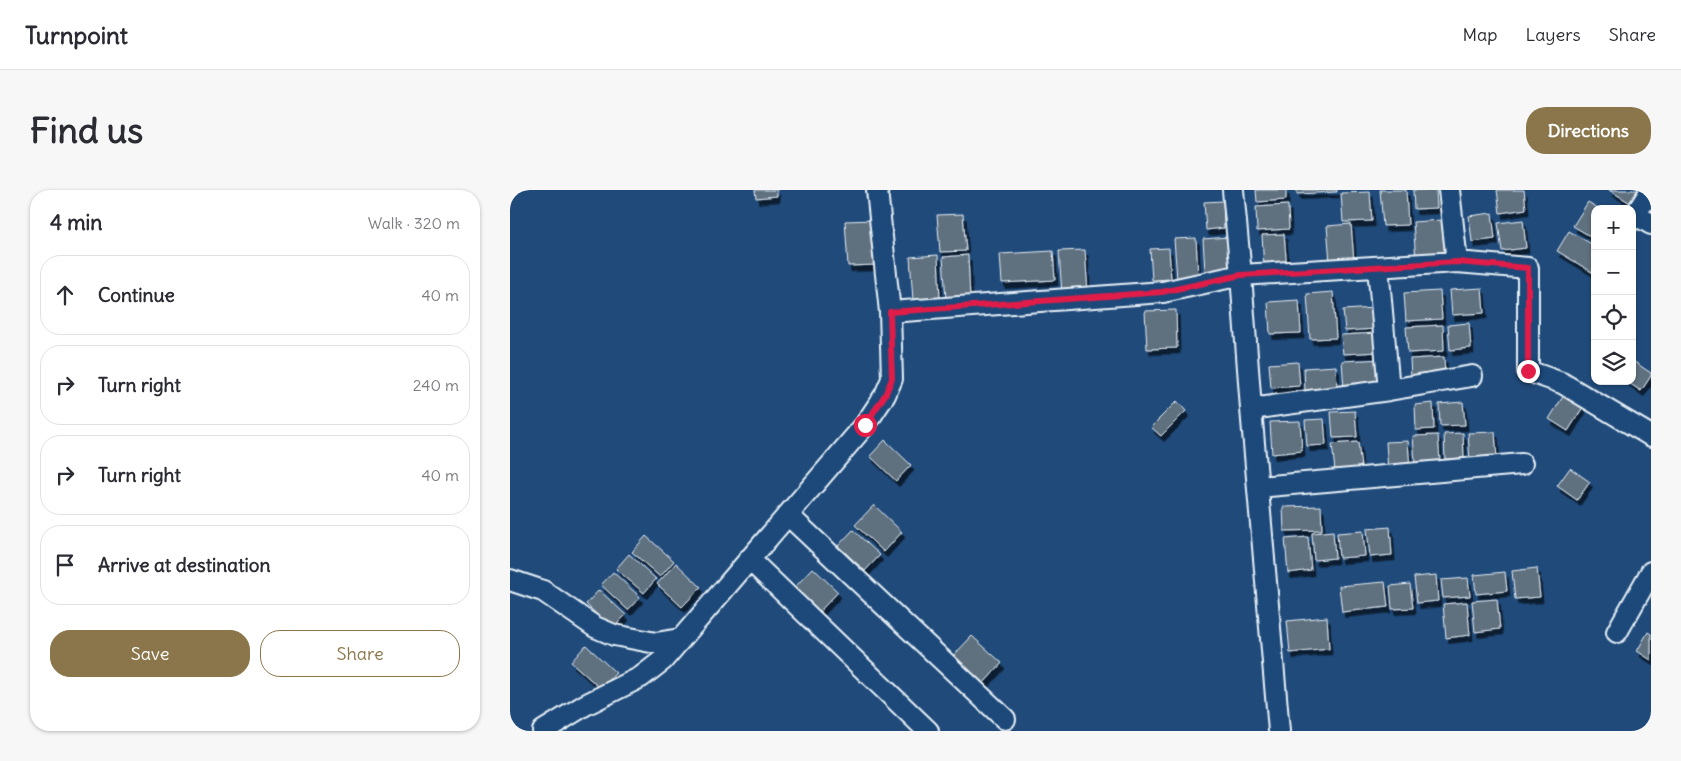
<!DOCTYPE html>
<html lang="en">
<head>
<meta charset="utf-8">
<style>
  :root { --surface:#fff; --page:#f7f7f7; --text:#2b2b33; --muted:#7c7c81; --line:#e1e1e2; --accent:#8a764a }
  body { margin:0; font-family:Delius,sans-serif; background:var(--page); color:var(--text) }
  .controls { position:absolute; right:15px; top:15px; display:grid; overflow:hidden; border-radius:10px; box-shadow:0 1px 4px #0004 }
  .controls button { width:45px; height:45px; display:grid; place-items:center; padding:0; border:0; border-bottom:1px solid var(--line); background:var(--surface); color:var(--text); font:25px sans-serif }
  .stop { position:absolute; width:15px; height:15px; margin:-11px; border:4px solid #e11d48; border-radius:50%; background:#fff }
  .stop.end { background:#e11d48; border-color:#fff; box-shadow:0 1px 5px #0008 }
  .list { margin:0; padding:0; list-style:none }
  h2 { display:flex; justify-content:space-between; align-items:center; height:65px; margin:0; padding:0 20px; font-size:21px }
  h2 small { font-size:16px; font-weight:400; color:var(--muted) }
  .list li { display:grid; grid-template-columns:32px 1fr auto; gap:15px; align-items:center; box-sizing:border-box; height:80px; margin:0 10px 10px; padding:0 10px; border:1px solid var(--line); border-radius:20px }
  .list b { display:block; font-size:19px; white-space:nowrap }
  .list em { font-size:16px; font-style:normal; color:var(--muted) }
  .actions { display:flex; gap:10px; padding:15px 20px }
  .actions a { flex:1; padding:11px 0; border:1px solid var(--accent); border-radius:20px; text-align:center; font-size:18px; color:var(--accent) }
  .actions .main { background:var(--accent); color:#fff }
  .icon { flex:none; width:28px; height:28px; fill:none; stroke:currentColor; stroke-width:2; stroke-linecap:round; stroke-linejoin:round }
  .map { position:relative; flex:none; width:1141px; height:541px; overflow:hidden; border-radius:20px }
  header { display:flex; align-items:center; gap:30px; box-sizing:border-box; height:70px; padding:0 25px; background:var(--surface); border-bottom:1px solid var(--line) }
  header strong { font-size:24px }
  nav { display:flex; gap:28px; margin-inline-start:auto; font-size:18px }
  .intro { display:flex; align-items:center; justify-content:space-between; box-sizing:border-box; height:120px; padding:0 30px }
  h1 { margin:0; font-size:35px }
  .button { padding:12px 22px; border-radius:20px; background:var(--accent); color:#fff; font-size:18px; font-weight:700 }
  main { display:flex; gap:30px; padding:0 30px }
  aside { flex:1; background:var(--surface); border-radius:20px; box-shadow:0 1px 4px #0004 }
  .map>svg:first-child { display:block }
</style>
</head>
<body>
<header>
<strong>Turnpoint</strong>
<nav><a>Map</a><a>Layers</a><a>Share</a></nav>
</header>
<div class="intro"><h1>Find us</h1><a class="button">Directions</a></div>
<main>
<aside>
<h2>4 min<small>Walk · 320 m</small></h2>
<ul class="list">
<li><svg class="icon" aria-label="ahead" viewBox="0 0 24 24"><path d="M12 20V5M6 11l6-6 6 6"/></svg><div><b>Continue</b></div><em>40 m</em></li>
<li><svg class="icon" aria-label="right" viewBox="0 0 24 24"><path d="M7 20v-9h11M14 6l5 5-5 5"/></svg><div><b>Turn right</b></div><em>240 m</em></li>
<li><svg class="icon" aria-label="right" viewBox="0 0 24 24"><path d="M7 20v-9h11M14 6l5 5-5 5"/></svg><div><b>Turn right</b></div><em>40 m</em></li>
<li><svg class="icon" aria-label="arrive" viewBox="0 0 24 24"><path d="M6 21V4h12l-3 4 3 4H6"/></svg><div><b>Arrive at destination</b></div></li>
</ul>
<div class="actions"><a class="main">Save</a><a>Share</a></div>
</aside>
<div class="map">
<svg width="1141" height="541" viewBox="0 0 1141 541">
  <defs>
    <filter id="shadow"><feDropShadow dx="3" dy="5.5" stdDeviation="0" flood-color="#0009"/></filter>
  </defs>
  <rect width="100%" height="100%" fill="#1f4a7a"/>
  <filter id="ink" filterUnits="userSpaceOnUse"><feTurbulence type="fractalNoise" baseFrequency=".02" numOctaves="2"/><feDisplacementMap in="SourceGraphic" scale="10" xChannelSelector="R" yChannelSelector="G"/><feConvolveMatrix kernelMatrix="1 2 1 2 8 2 1 2 1" color-interpolation-filters="sRGB"/></filter>
  <g filter="url(#ink)">
    <path fill="#5f6f7f" stroke="#e8f1f8" filter="url(#shadow)" d="M245,0H267V6L246,8Z
      M746,0H776V10L747,12Z
      M787,0H827V2L787,4Z
      M870,0H896L898,35L873,36Z
      M903,0H926L927,18L904,19Z
      M987,0H1014L1016,19L990,23Z
      M1099,0H1131L1122,14Z
      M860,2L862,31L833,32L831,3Z
      M713,11L714,38L696,40L694,12Z
      M1078,12L1090,19H1085V49L1063,36Z
      M778,15L779,39L747,41L746,17Z
      M982,23L985,49L962,52L959,26Z
      M453,24L456,61L430,62L427,25Z
      M364,30L367,75L338,76L335,31Z
      M932,30L935,68L906,70L903,32Z
      M1013,30L1016,58L992,61L988,33Z
      M841,34L844,71L820,72L817,36Z
      M1059,41L1085,56V84L1047,61Z
      M774,44L777,79L754,80L752,45Z
      M719,47L721,80L695,82L693,49Z
      M686,48L688,88L667,89L664,49Z
      M659,58L661,89L642,90L640,59Z
      M575,60L578,103L552,105L549,61Z
      M543,61L545,90L492,93L490,64Z
      M428,65L430,110L403,111L400,67Z
      M458,65L460,109L436,110L433,67Z
      M972,98L974,123L942,125L940,100Z
      M930,101L932,129L896,131L894,103Z
      M823,102L826,148L800,149L797,104Z
      M789,110L791,143L760,144L758,112Z
      M864,118L865,139L835,141L833,120Z
      M666,120L667,158L637,159L635,121Z
      M959,133L961,158L940,160L938,135Z
      M933,135L934,161L898,163L896,137Z
      M867,143L869,162L833,164L831,145Z
      M934,167L935,186L901,188L900,169Z
      M875,169L877,197L834,199L832,171Z
      M1123,171L1141,183V186L1131,201L1116,191H1122Z
      M788,172L790,196L761,198L759,174Z
      M826,176L827,199L795,201L794,178Z
      M1054,205L1073,217L1058,241L1039,229Z
      M667,211L676,221L651,246L641,237Z
      M953,212L955,235L930,236L929,214Z
      M923,213L924,239L906,240L905,215Z
      M845,221L847,247L823,248L821,222Z
      M814,229L816,255L797,256L795,230Z
      M790,231L792,261L762,264L760,232Z
      M985,242L987,269L960,271L958,243Z
      M953,243L954,268L935,269L934,244Z
      M928,245L930,271L905,273L903,246Z
      M375,250L401,275L386,291L360,266Z
      M898,251L900,280L878,281L876,252Z
      M848,252L852,286L826,289L822,254Z
      M1060,278L1080,292L1067,310L1047,296Z
      M364,315L392,342L374,362L345,335Z
      M811,316L812,340L774,341L773,317Z
      M880,337L882,365L860,367L857,339Z
      M343,340L370,365L355,381L328,356Z
      M823,341L825,368L804,370L802,343Z
      M853,341L855,366L829,368L827,343Z
      M136,346L164,371L150,387L122,362Z
      M798,347L801,380L778,383L775,349Z
      M119,364L146,389L134,403L106,379Z
      M166,373L191,397L172,417L147,394Z
      M303,378L328,402L309,422L284,398Z
      M1027,378L1030,407L1005,409L1002,381Z
      M103,382L130,407L118,420L91,395Z
      M995,382L997,401L966,404L964,385Z
      M926,385L928,411L907,413L904,387Z
      M958,388L960,406L933,408L931,390Z
      M875,392L878,417L832,422L829,396Z
      M900,394L903,418L882,419L880,396Z
      M89,400L116,425L102,439L76,414Z
      M987,409L990,439L965,442L962,411Z
      M957,412L960,445L936,448L933,414Z
      M817,427L819,459L780,463L777,431Z
      M1138,442L1141,444V470L1127,461Z
      M462,446L492,473L473,494L443,466Z
      M76,455L106,483L91,499L61,472Z"/>
    <g fill="none" stroke-linecap="round" stroke-linejoin="round">
      <defs>
        <path id="minor" d="M723,0L731,85L947,72L1018,78V181L1052,193L1141,246
          M939,0L947,72
          M1126,25L1141,34
          M1122,30L1141,0
          M380,122L653,102L731,85L741,219L769,541
          M879,200L962,186
          M741,219L879,200L868,77
          M749,297L1012,274
          M278,325L495,529
          M239,369L418,541
          M0,390L33,401L85,437L104,445L146,453L170,449
          M1107,442L1141,382
          M33,541L75,515L131,487L153,470L355,235L375,205L382,189L380,122L367,0"/>
      </defs>
      <use href="#minor" stroke="#e8f1f8" stroke-width="24"/>
      <use href="#minor" stroke="#1f4a7a" stroke-width="20"/>
    </g>
  </g>
  <g fill="none" stroke-linecap="round" stroke-linejoin="round" filter="url(#ink)">
    <path stroke="#e11d48" stroke-width="6" d="M355,235L375,205L382,189L380,122L652,102L731,85L947,72L1018,78V181"/>
  </g>
</svg>
<div class="controls">
<button>+</button>
<button>−</button>
<button><svg class="icon" aria-label="locate" viewBox="0 0 24 24"><circle cx="12" cy="12" r="6"/><path d="M12 2v4M12 18v4M2 12h4M18 12h4"/></svg></button>
<button><svg class="icon" aria-label="layers" viewBox="0 0 24 24"><path d="M12 4l9 5-9 5-9-5zM3 14l9 5 9-5"/></svg></button>
</div>
<div class="stop" style="left:355px;top:235px"></div>
<div class="stop end" style="left:1018px;top:181px"></div>
</div>
</main>
</body>
</html>
